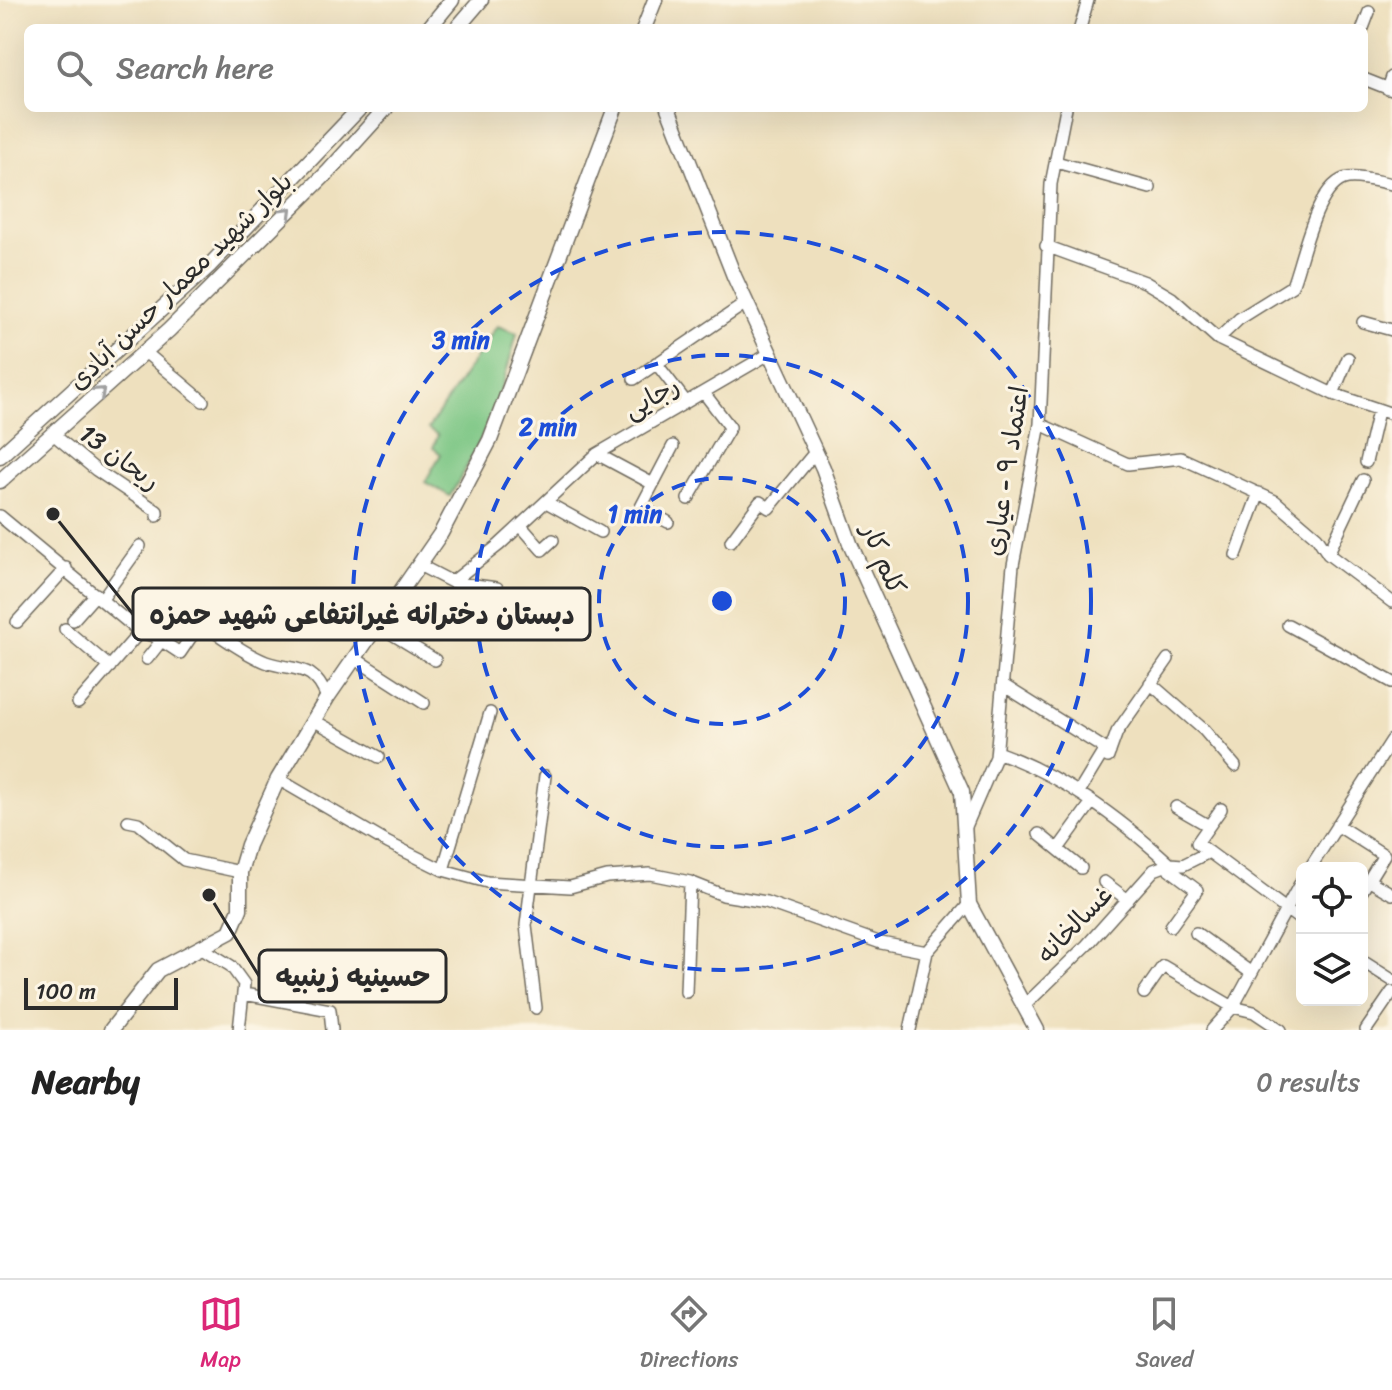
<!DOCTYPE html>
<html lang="en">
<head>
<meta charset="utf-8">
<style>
  :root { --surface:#fff; --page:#f2f2f2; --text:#222; --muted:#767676; --line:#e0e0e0; --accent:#db2777 }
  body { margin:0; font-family:Sriracha,"Playpen Sans Arabic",sans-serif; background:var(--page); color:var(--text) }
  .controls { position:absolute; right:24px; bottom:24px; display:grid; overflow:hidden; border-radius:12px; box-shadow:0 8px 32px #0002 }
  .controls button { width:72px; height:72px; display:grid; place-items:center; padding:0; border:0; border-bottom:2px solid var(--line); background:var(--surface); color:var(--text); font:40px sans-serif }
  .scale { position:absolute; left:24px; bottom:20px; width:154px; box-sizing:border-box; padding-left:8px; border:4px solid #2b2b2b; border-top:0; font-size:22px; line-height:28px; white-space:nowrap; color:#2b2b2b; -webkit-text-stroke:6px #fcf5e5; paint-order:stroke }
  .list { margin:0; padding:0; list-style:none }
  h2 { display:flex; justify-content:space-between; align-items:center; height:104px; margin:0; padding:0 32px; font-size:34px }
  h2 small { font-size:26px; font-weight:400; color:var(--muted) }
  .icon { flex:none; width:44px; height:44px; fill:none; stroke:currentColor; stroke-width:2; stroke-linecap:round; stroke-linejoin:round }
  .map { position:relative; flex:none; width:1392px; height:1030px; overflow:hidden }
  .search { position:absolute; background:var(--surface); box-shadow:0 8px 32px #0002; left:24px; right:24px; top:24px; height:88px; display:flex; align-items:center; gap:20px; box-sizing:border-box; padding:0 28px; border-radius:12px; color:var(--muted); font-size:30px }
  .sheet { height:248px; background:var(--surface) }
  nav { display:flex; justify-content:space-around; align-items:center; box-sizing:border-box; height:112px; border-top:2px solid var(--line); background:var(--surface); font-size:22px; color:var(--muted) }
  nav a { display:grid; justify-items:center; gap:4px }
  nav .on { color:var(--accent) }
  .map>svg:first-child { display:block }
</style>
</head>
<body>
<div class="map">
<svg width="1392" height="1030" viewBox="0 0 1392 1030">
  <rect width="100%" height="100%" fill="#fcf5e5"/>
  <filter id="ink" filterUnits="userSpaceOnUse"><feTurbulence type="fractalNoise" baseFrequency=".0125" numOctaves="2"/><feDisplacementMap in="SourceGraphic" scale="16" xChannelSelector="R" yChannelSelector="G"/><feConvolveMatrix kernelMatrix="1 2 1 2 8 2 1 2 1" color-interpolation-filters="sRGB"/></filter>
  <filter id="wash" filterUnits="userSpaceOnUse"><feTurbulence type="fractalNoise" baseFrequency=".006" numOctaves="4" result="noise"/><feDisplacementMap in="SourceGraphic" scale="32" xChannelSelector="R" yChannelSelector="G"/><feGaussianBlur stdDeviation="1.8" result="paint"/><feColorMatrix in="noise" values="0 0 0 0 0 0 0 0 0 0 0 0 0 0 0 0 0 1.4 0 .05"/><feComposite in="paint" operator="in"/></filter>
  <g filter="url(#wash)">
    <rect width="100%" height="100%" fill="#eee0be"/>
    <path fill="#7bc684" stroke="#537858" stroke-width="2" d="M497,326L517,333C501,398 485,438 450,496L425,482L441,454L433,448L438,435L428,429Z"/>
  </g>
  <g filter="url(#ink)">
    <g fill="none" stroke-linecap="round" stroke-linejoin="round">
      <defs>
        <path id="minor" d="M1080,28L1088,0
          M1363,28L1369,12
          M1364,79L1392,90
          M1388,89L1392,77
          M1056,162L1150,188
          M1046,246L1145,282L1172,298L1218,339L1239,319L1292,286C1302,262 1316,182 1348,178C1361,176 1379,182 1392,184
          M1363,322L1392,330
          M1218,339L1333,394L1392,414
          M145,352L203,401
          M656,363L686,402
          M634,379L746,303
          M1333,394L1348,358
          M1040,424L1128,464L1181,458L1275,501L1317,537L1328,554L1392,602
          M53,434L96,470L157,511V516
          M597,454L653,484
          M1366,462L1378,411
          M688,499L730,427L704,393
          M546,502L600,532
          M0,516L140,632L154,636L180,653L218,597
          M668,522L641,507L673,446
          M521,526L542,550L553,540
          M731,541L760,502L769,508L816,451
          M1328,554L1363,480
          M1236,555L1259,493
          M419,565L452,582L497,588L498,613L563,627
          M452,582L499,545L597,454L769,354
          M102,599L140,546
          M73,620L96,594
          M17,622L66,568
          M200,623C221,635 244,654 266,662C295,672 313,662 327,698
          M1288,625L1392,682
          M379,626L435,660
          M65,629L110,667
          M354,658L424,703
          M147,659L162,640
          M1150,683L1204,730L1235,766
          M1003,685L1110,752
          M78,703L140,632
          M313,720L379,757
          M997,752C1063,776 1118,817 1170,864
          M278,779L388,843L443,870L487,882L570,887L607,877L650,874L690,882L723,895L766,902L881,943L927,952
          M1079,792L1102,754L1108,757L1117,732L1168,659
          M1176,807L1209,826
          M1221,809L1197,843L1302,921
          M128,821L138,823L184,860L240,872
          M1337,825L1384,855L1362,891
          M964,831L996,757L1013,565L1040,424L1051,184L1066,108
          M1039,834L1081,868
          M1058,849L1092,802
          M1165,866L1197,890L1171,926
          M1310,868L1392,740
          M443,870L490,713
          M1368,880L1392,894
          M1104,882L1128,900
          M1196,933L1250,972
          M202,948L231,966L244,984L239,1030
          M1362,961L1392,980
          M686,992L690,882
          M1144,993L1163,966L1233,1007L1254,1012L1281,1030
          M244,994L330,1010L332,1030
          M1024,1006L1087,945L1154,870L1170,864L1183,865L1209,852
          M536,1008L526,925L545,776
          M910,1030L927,952L969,904
          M1212,1030L1233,1007L1302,880
          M1366,1030L1392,992"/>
        <path id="tertiary" d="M429,28L452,0
          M457,28L481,0
          M644,28L655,0
          M668,108L734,276L823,468L851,546L962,792L969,904L1037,1030
          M0,456L210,265L360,108
          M0,481L169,330L329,171L386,108
          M111,1030L158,970L230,932L240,909V872L248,845L278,779L327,698L441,533L490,440L615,108"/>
      </defs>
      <use href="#minor" stroke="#6f6a5e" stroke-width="14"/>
      <use href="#tertiary" stroke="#6f6a5e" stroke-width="17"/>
      <use href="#minor" stroke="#fff" stroke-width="11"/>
      <use href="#tertiary" stroke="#fff" stroke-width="14"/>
    </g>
    <defs><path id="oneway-chevron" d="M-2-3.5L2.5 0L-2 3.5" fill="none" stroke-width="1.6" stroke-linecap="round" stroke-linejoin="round" transform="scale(2)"/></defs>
    <g stroke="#a0a0a0">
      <use href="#oneway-chevron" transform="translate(287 212) rotate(-45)"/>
      <use href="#oneway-chevron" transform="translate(100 392) rotate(-42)"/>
    </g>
  </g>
  <g fill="none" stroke="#1d4ed8" stroke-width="4" stroke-dasharray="14 10">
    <circle cx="722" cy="601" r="123"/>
    <circle cx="722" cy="601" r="246"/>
    <circle cx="722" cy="601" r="369"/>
  </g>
  <g text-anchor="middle" stroke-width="6" stroke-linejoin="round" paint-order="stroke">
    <g font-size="26" fill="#2b2b2b" stroke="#fcf5e5">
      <text transform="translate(180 281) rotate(-44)" y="9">بلوار شهید معمار حسن آبادی</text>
      <text transform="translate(651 397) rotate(-29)" y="9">رجایی</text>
      <text transform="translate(120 457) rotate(36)" y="9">ریحان 13</text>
      <text transform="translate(1006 471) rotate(-81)" y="9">اعتماد ۹ - عیاری</text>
      <text transform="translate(884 559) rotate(67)" y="9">کلم کار</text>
      <text transform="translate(1074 924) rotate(-46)" y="9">غسالخانه</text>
    </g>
  </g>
  <circle cx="722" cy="601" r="12" fill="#1d4ed8" stroke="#fcf5e5" stroke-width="4"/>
  <g font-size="24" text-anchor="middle" font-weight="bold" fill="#1d4ed8" stroke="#fcf5e5" stroke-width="6" stroke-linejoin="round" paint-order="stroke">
    <text x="461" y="348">3 min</text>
    <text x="548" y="435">2 min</text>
    <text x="635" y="522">1 min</text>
  </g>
  <path fill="none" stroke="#2b2b2b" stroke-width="3" d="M53 514L133 614M209 895L259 976"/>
  <g fill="#2b2b2b" stroke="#fcf5e5" stroke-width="3">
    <circle cx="53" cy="514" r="8"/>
    <circle cx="209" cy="895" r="8"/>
  </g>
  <g fill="#fcf5e5" stroke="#2b2b2b" stroke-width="3">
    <rect x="133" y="588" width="457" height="52" rx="8"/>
    <rect x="259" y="950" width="187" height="52" rx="8"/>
  </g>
  <g font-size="28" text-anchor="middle" font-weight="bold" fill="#2b2b2b">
    <text x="362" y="624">دبستان دخترانه غیرانتفاعی شهید حمزه</text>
    <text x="353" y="986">حسینیه زینبیه</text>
  </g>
</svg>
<div class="controls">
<button><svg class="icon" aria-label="locate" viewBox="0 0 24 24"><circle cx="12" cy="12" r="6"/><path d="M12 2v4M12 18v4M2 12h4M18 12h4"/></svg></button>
<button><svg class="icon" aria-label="layers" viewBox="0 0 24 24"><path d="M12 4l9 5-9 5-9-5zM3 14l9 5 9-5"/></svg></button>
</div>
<div class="scale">100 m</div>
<div class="search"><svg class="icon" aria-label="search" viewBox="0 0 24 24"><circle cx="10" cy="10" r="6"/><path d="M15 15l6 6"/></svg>Search here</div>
</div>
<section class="sheet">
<h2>Nearby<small>0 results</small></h2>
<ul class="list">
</ul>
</section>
<nav>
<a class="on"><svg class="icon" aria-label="map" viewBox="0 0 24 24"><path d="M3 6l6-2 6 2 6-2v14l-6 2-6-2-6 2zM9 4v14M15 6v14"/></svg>Map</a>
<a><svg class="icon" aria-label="directions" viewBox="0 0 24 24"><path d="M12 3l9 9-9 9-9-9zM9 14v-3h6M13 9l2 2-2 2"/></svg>Directions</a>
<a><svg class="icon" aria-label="saved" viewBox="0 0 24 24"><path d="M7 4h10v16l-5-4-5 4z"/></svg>Saved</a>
</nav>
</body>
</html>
